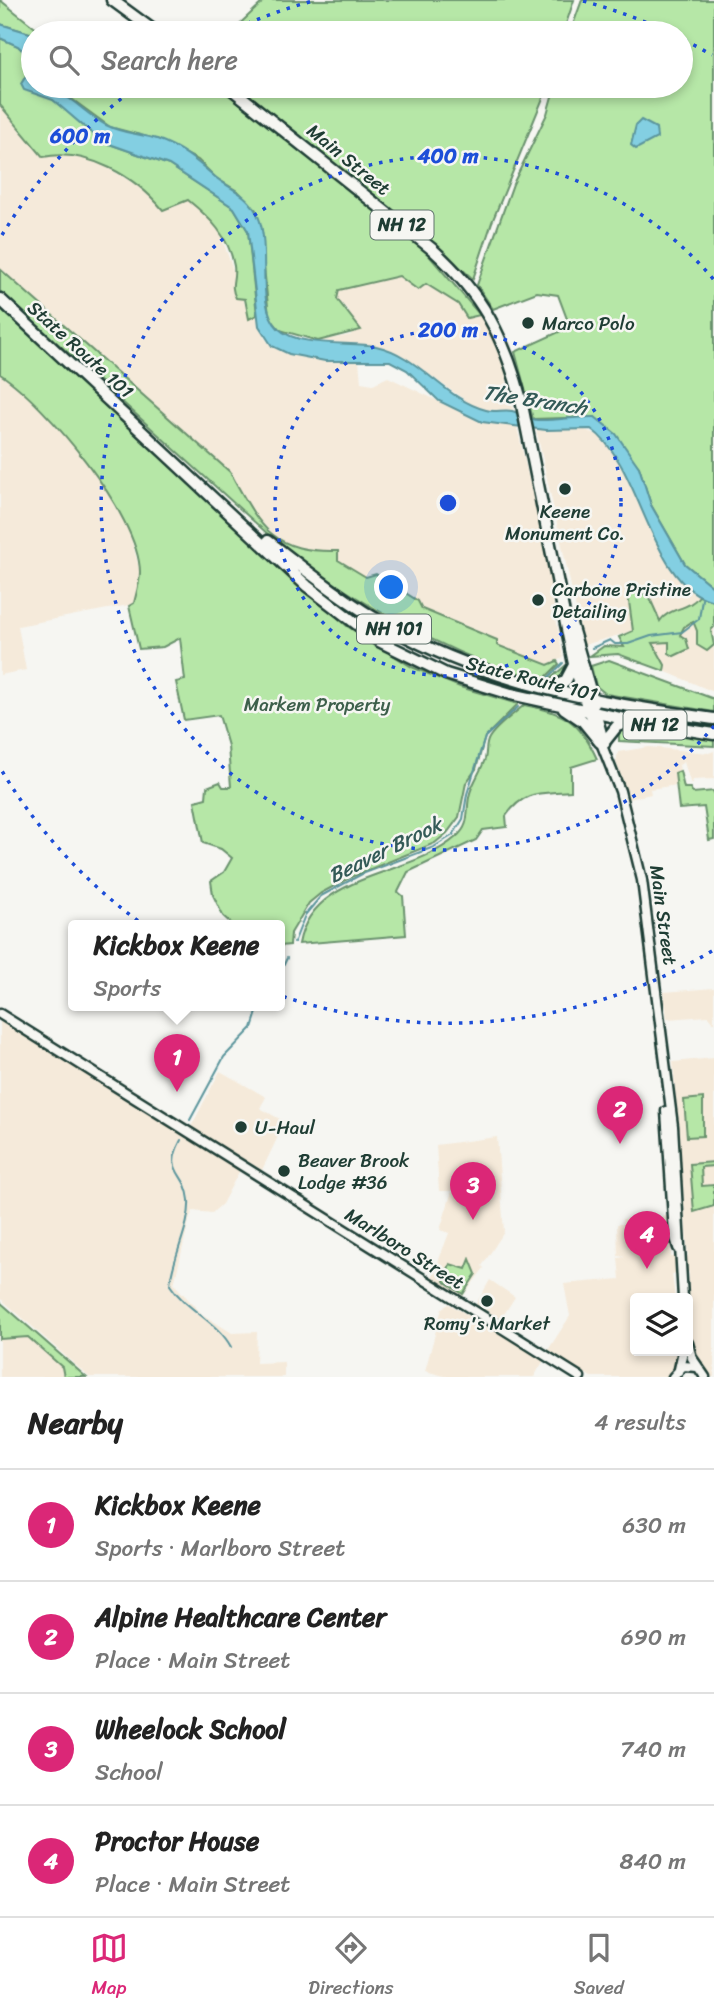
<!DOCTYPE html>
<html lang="en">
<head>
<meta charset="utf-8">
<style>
  :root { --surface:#fff; --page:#f6f6f6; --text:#222; --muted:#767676; --line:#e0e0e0; --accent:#db2777 }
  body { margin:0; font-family:Sriracha,sans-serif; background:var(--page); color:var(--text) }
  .controls { position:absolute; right:21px; bottom:21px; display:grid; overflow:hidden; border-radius:7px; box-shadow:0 4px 10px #0003 }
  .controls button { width:63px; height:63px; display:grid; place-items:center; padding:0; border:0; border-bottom:2px solid var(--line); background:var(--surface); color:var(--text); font:35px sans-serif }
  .you { position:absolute; left:392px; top:588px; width:24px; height:24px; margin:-18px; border:5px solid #fff; border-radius:50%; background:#1a73e8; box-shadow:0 0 0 10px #1a73e833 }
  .badge { display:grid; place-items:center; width:46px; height:46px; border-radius:50%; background:var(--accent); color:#fff; font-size:23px; font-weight:700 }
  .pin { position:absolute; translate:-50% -58px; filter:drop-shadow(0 2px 4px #0008) }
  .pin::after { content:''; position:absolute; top:37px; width:24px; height:21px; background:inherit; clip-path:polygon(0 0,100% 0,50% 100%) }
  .popup { position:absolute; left:68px; top:920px; width:217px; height:91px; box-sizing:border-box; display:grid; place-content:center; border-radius:7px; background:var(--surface); filter:drop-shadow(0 2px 5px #0005); font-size:23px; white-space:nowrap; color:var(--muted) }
  .popup b { font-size:26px; color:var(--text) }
  .popup::after { content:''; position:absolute; left:50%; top:100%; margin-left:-14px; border:14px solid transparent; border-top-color:var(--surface) }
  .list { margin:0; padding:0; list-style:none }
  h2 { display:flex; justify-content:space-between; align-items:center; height:91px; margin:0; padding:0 28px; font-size:30px }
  h2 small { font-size:23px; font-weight:400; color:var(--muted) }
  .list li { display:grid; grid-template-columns:46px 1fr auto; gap:21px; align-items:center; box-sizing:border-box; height:112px; padding:0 28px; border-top:2px solid var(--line) }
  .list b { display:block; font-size:26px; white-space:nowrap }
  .list p { margin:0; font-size:23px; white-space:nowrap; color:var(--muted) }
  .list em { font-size:23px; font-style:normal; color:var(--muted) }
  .icon { flex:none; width:38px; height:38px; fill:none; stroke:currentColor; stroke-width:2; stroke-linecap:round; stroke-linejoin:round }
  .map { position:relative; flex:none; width:714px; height:1377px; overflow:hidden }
  .search { position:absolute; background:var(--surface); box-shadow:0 4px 10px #0003; left:21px; right:21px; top:21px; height:77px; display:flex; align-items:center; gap:18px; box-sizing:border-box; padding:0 24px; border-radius:38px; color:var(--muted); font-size:26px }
  .sheet { height:539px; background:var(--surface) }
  nav { display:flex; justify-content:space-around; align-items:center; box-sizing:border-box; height:98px; border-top:2px solid var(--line); background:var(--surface); font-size:19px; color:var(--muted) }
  nav a { display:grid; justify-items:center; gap:4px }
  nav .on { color:var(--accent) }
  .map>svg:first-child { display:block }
</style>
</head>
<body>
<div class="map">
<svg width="714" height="1377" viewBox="0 0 714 1377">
  <rect width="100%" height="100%" fill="#f6f6f2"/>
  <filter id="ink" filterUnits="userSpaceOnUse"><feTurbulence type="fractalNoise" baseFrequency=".0143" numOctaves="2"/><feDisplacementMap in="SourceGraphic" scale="14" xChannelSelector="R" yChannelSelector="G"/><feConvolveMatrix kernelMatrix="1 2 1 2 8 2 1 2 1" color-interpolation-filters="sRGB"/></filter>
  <g filter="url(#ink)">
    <path fill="#f5eada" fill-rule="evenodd" d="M0,105L15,122L62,153L100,163L148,192L163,210L188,200L217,224L250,319L257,315L264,337L272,346L289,354L325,361H359L361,382L373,384L388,377L482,422L517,427L541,531L563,658L548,665L497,645V640L445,621L422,609L418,601L376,575L366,577L338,560V551L308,552L283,544L255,516L230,472L0,269Z
      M399,276L417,290L426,284L437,290L458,304L461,311L474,318L480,315L501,355L514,412L487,411L469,403L414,364L393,352L376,346L318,341L351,335L353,322L348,310L337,299L339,290Z
      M0,374L19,386L74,446L107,490L128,527L140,571L134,604L18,626L26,670L0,675Z
      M580,428L600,436L616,455L661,550L675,572L699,596L692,605L663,616L660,622L648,594H636L628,587L633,631L584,645L536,429Z
      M693,621L697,631V645L714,627V692L664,671L665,665L653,642H669L674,656L688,649L680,635L684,626Z
      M649,747L709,753L714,751V779L693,780L691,785L684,762L679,765L680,771L675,773L677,785L650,789L651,794L629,799L616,762L618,752Z
      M714,988V1023L708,1016L667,1019L664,992Z
      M0,1020L240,1170L222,1204L212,1213L193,1211L190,1217L174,1284L202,1314L232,1333L257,1332L256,1363L284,1362V1377H89L0,1298Z
      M714,1058V1377H709L701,1366L674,1368L667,1377H591L548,1350L570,1316L564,1284L620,1279L618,1258L625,1257L618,1256L617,1224H623L622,1219L669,1216L671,1257L688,1256L673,1062ZM689,1272L688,1351H635V1298H675L672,1274Z
      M220,1071L266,1097L260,1108L285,1122L262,1170L191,1127Z
      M497,1137L504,1232L482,1266L484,1268L463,1296L432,1278L449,1233L440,1230L452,1191H439L436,1145Z
      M490,1280L515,1297L501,1319L476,1304Z
      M449,1304L544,1360L534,1377H448L425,1371L442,1308Z
      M16,1336L28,1337L62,1367L64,1377H0V1339Z"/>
    <path fill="#b6e7a7" stroke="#6a926e" stroke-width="2" d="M0,0L39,31L58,25L66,33L33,34L0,24Z
      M265,0H574L563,33H230Z
      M582,0H714V588L685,564L651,505L639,467L595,417L533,419L515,352L570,327L558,295L537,292L493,309L477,285L513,184L547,114L555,86H681V33H570Z
      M0,38L18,46L31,59L29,71L21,84L53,99L101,141L169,165L234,208L248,231L257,315L249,319L245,299L236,298C229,285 236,279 234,266C229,236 210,218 188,200L163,210C136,177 87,148 43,157L0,105Z
      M46,86H219L244,105L234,86H548L492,222L473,279L431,241L425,251L480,315L467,318L458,304L426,284L418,290L399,276L339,290L337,299L361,330L318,341L280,330L269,316L260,227L256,210L239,192L216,178L198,160L159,140L110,127L62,92Z
      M0,269L230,472C260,526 271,553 338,551V560L366,577L376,574L418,601L422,609L497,640V645L548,665L557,661L559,664L546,677L550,679L565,666L566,676L552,683C530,675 507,671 485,663C411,633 345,594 281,546L0,291Z
      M0,308L229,521L347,626L412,667L460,687L518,704L485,737L476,769L466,783L459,817L447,833L435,843L351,877L321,893L309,903L291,933L290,945L280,946V926H234L223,916L213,895L211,881L224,872L232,858L221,849L203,843L195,801L206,798L207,787L220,782L223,787H231L228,746L219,715L184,720L176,682L185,680L180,638L163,647L139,649L129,606L134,603C136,594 140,582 140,572C139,515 46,404 0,374Z
      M627,587L636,588L637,594H648L660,621C668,608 689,610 699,596L714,601V627L711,630L714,645L707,651L697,645V631L693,621L684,627L680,635L686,639L689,649L674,656L669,653V642L653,643L665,665L664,671L618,654L590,656L604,646L624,647L619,637L633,631Z
      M609,660L714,699V712L606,694L596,686L591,666Z
      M524,705C564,712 580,721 597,759L571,767V791C541,794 525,789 506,816L507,827L483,830L476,840L408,872L398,892L403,896L406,935L299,944C312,871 410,878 456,837C472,824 465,810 470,793C473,782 481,771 485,759C487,752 485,745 489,738C496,726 513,715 524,705Z
      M630,728L714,739V746L619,741V731Z
      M680,771L684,788H690L693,793L714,791V839L709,840L704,807L679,809L675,773Z
      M703,1098V1136L687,1137L684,1100Z
      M714,1162V1166L701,1167L702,1186L714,1185V1206L694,1212L690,1164Z
      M470,1259L476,1274L463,1294L444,1281L450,1264L466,1269Z
      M0,1302L86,1377H64L62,1367L28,1337L0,1339Z"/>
    <path fill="#83cfe2" stroke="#5b959c" stroke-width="2" d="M0,24L33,34V86C65,86 80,111 106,125C121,133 140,134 157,139C180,147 197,161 214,176C228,188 246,193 255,210C274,240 253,302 278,328C298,348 350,341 376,346C419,355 444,399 486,410C494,413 504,409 512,411C520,413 528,419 537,420C556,421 576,416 595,417L616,434L639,467L651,505L685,564L714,588V601C649,587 643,465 591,429L546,430L482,422L439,401L407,370L390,361H325L289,354L272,346L259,326L248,231L234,208L169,165L101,141L53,100L24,90L21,84L29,71L31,59L18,46L0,38Z
      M641,120L656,128L657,138L636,149L631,145L636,125Z"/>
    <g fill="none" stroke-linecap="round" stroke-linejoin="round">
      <path stroke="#5b959c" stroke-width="2" d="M592,648L610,640L615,644H628L651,636L682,632L699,619L702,599
        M548,678L563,663
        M294,943L305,915L321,896L362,874L434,847L453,835L463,819L467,794L485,737L518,707
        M280,973L287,958
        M190,1120L224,1057L252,1028L259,1006
        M181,1140C163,1174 186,1170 189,1200C191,1225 172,1258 170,1285C186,1310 218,1322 231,1347"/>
      <defs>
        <path id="secondary" d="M588,710L620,791L642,880L673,1126L683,1298
          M596,712L605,744
          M0,1014L580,1377
          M666,1111L674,1234L678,1248
          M688,1343L692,1358L705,1377
          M679,1369L683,1351
          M673,1377L683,1366L697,1367"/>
        <path id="highway" d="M112,0L157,33
          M228,86L432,249C482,294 504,336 521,400L574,664L588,710
          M0,299L307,586L379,641L446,674L511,694L638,722L714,734
          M268,541C308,572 347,603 391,628C488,684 604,704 714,719
          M571,624L594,704
          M548,688L565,682L574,665
          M564,708L583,721L600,742
          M605,741L617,726L631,722"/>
      </defs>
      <use href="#secondary" stroke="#1f3d34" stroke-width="13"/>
      <use href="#highway" stroke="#1f3d34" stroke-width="15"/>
      <use href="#secondary" stroke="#f6f6f2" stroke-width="8"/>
      <use href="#highway" stroke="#f6f6f2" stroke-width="10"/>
    </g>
  </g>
  <g fill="none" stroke="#1d4ed8" stroke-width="3.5" stroke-dasharray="3.5 7">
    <circle cx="448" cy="503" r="173"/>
    <path d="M714 726A347 347 0 1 1 714 280"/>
    <path d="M712 951A520 520 0 0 1 2 771M2 235A520 520 0 0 1 135 88M228 32A520 520 0 0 1 313 1M583 1A520 520 0 0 1 668 32M684 40A520 520 0 0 1 712 55"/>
  </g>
  <g fill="#1f3d34" stroke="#f6f6f2" stroke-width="2.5">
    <circle cx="528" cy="323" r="7"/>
    <circle cx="565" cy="489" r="7"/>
    <circle cx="538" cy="600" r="7"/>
    <circle cx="241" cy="1127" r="7"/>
    <circle cx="284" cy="1171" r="7"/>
    <circle cx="487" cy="1301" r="7"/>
  </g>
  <g text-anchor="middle" stroke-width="5" stroke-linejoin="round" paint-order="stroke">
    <g fill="#f6f6f2" stroke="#60746d" stroke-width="2">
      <rect x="370.5" y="210.5" width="63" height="29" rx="5"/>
      <rect x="357" y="614.5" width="74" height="29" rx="5"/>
      <rect x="623.5" y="710.5" width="63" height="29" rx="5"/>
    </g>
    <g font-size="18" font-weight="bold" fill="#1f3d34">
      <text x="402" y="231">NH 12</text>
      <text x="394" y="635">NH 101</text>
      <text x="655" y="731">NH 12</text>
    </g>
    <g font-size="19" fill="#1f3d34" stroke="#f6f6f2">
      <text transform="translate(349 159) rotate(39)" y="7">Main Street</text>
      <text transform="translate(81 349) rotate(42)" y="7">State Route 101</text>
      <text transform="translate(532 678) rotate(14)" y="7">State Route 101</text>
      <text transform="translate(664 915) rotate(82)" y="7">Main Street</text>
      <text transform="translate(405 1248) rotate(32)" y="7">Marlboro Street</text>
    </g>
    <g font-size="19" fill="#1f3d34" stroke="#f6f6f2" text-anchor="start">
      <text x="542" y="330">Marco Polo</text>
      <text x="565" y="518" text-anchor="middle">Keene<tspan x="565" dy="22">Monument Co.</tspan></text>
      <text x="552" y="596">Carbone Pristine<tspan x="552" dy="22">Detailing</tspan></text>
      <text x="255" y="1134">U-Haul</text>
      <text x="298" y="1167">Beaver Brook<tspan x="298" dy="22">Lodge #36</tspan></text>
      <text x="487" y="1330" text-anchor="middle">Romy's Market</text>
    </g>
    <g font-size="19" fill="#3d5f4b" stroke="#f6f6f2">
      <text x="317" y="711">Markem Property</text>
    </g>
    <g font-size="21" font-style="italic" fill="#335a57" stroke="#f6f6f2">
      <text transform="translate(535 400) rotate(9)" y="7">The Branch</text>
      <text transform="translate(385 850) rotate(-26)" y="7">Beaver Brook</text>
    </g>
  </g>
  <circle cx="448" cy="503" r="10" fill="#1d4ed8" stroke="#f6f6f2" stroke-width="3.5"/>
  <g font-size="21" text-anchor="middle" font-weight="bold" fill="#1d4ed8" stroke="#f6f6f2" stroke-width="5" stroke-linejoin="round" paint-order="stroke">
    <text x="80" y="143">600 m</text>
    <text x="448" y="163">400 m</text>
    <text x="448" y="337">200 m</text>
  </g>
</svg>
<div class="controls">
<button><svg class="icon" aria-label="layers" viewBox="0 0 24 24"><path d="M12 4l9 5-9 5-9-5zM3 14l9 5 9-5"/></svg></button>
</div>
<div class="you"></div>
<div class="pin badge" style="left:177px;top:1092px">1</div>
<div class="popup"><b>Kickbox Keene</b>Sports</div>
<div class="pin badge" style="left:620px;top:1144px">2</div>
<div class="pin badge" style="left:473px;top:1220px">3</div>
<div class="pin badge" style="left:647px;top:1269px">4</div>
<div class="search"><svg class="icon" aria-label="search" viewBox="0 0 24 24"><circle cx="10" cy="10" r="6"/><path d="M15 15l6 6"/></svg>Search here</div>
</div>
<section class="sheet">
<h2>Nearby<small>4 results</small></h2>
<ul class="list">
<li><span class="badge">1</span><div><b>Kickbox Keene</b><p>Sports · Marlboro Street</p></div><em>630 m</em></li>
<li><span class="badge">2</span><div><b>Alpine Healthcare Center</b><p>Place · Main Street</p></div><em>690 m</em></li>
<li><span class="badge">3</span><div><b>Wheelock School</b><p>School</p></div><em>740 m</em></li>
<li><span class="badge">4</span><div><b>Proctor House</b><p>Place · Main Street</p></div><em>840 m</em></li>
</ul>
</section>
<nav>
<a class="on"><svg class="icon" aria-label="map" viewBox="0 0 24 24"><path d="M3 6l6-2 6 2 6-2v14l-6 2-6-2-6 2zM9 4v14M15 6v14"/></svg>Map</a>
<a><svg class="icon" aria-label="directions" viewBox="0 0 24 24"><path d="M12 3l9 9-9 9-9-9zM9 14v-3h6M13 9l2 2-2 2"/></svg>Directions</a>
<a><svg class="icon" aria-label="saved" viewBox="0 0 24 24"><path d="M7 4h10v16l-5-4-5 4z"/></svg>Saved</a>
</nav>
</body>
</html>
